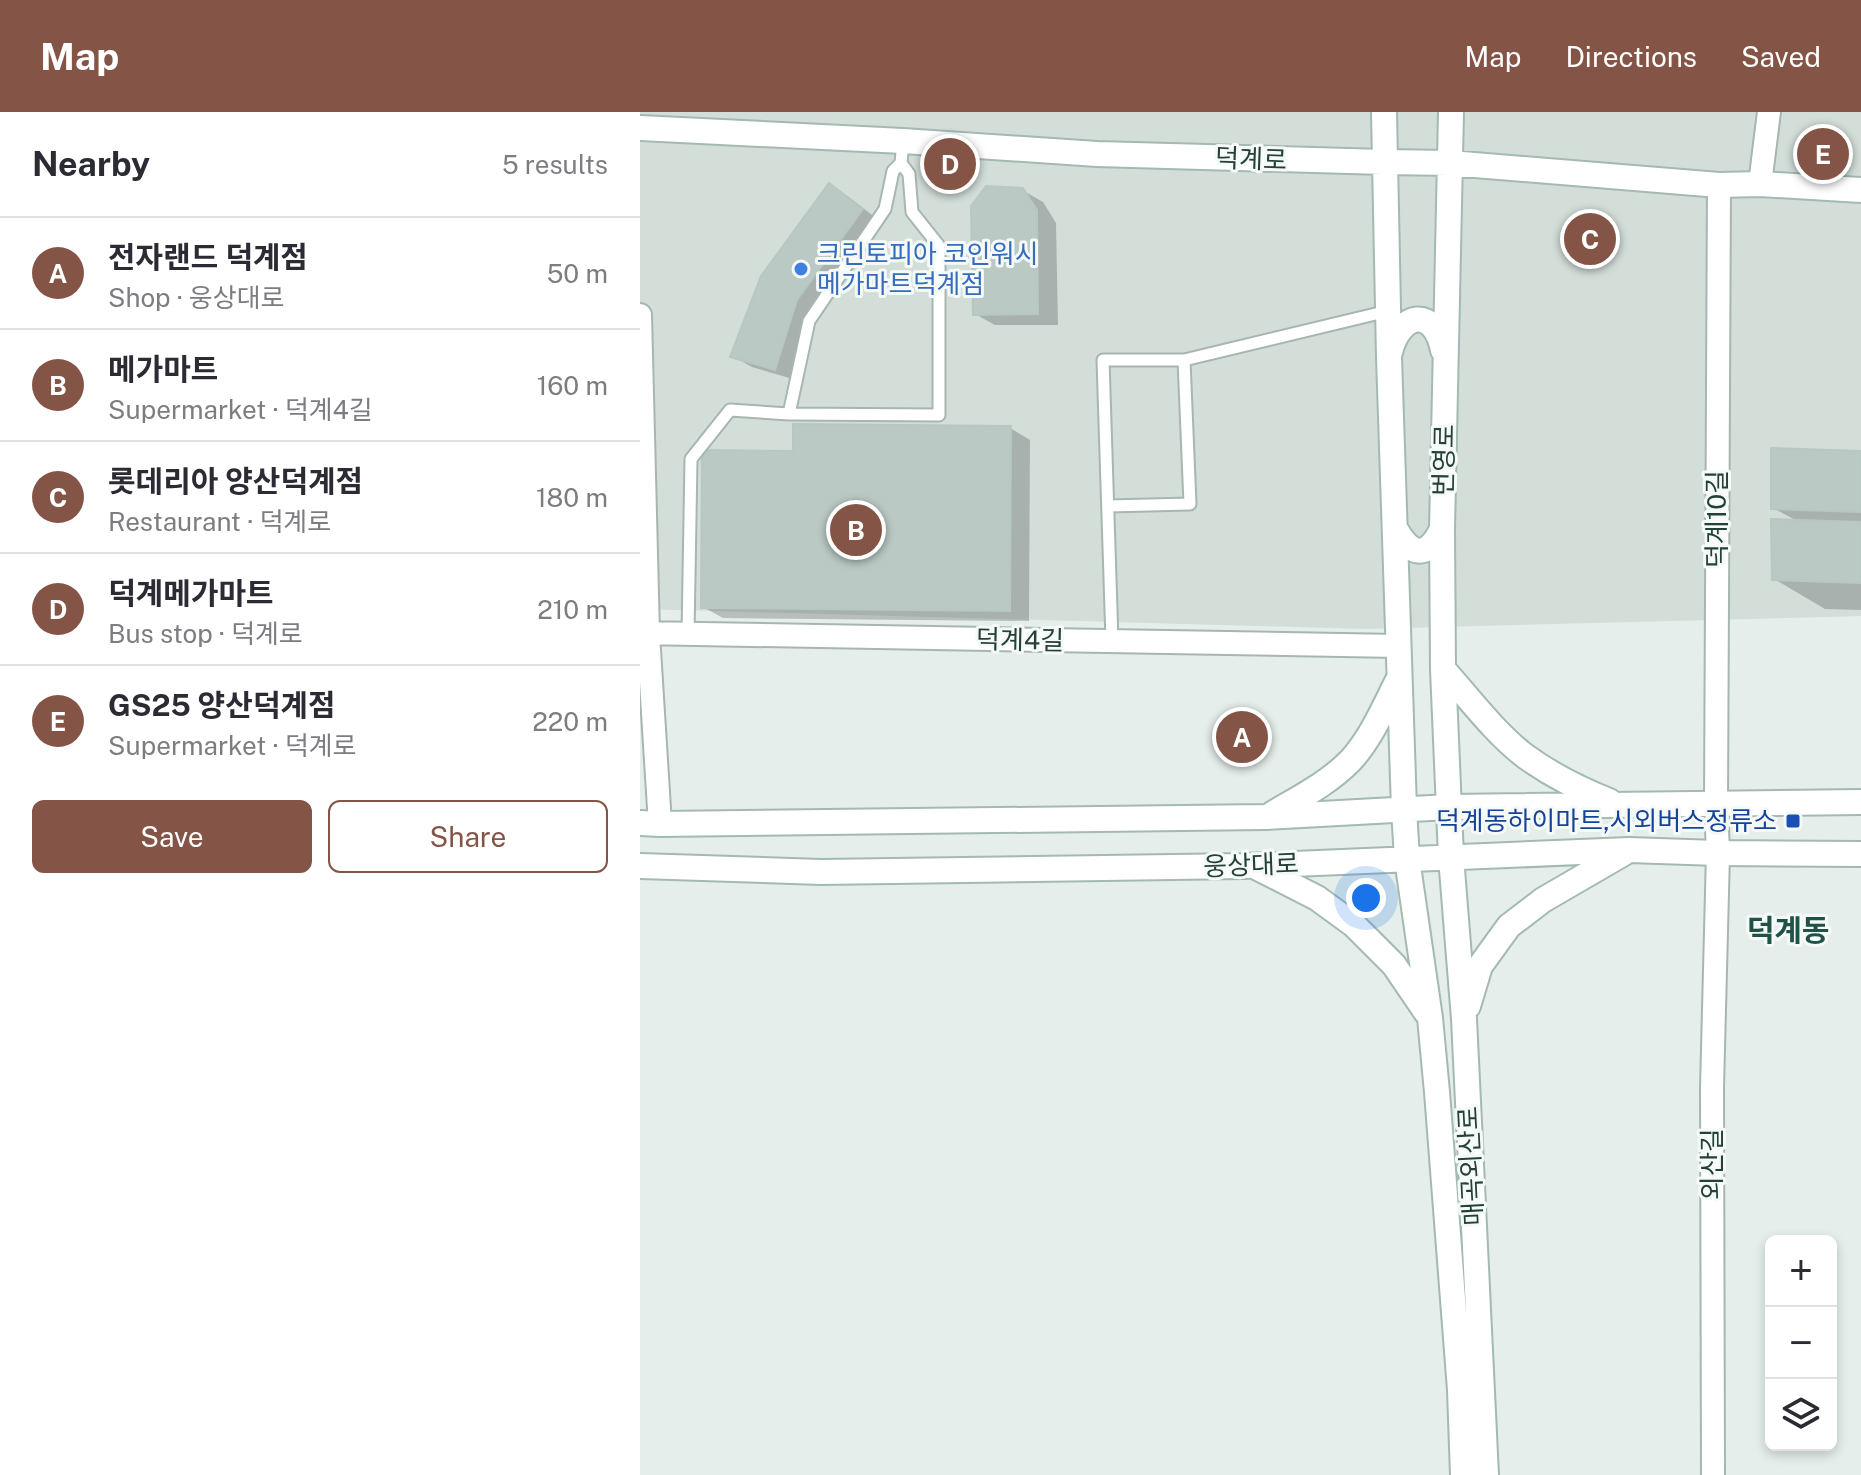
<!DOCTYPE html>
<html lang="en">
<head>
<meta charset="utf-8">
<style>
  :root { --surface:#fff; --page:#f2f2f3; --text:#2b2b33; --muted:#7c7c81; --line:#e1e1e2; --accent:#845547 }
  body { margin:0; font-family:"Public Sans","Noto Sans KR",sans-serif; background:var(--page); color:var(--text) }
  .controls { position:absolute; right:24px; bottom:24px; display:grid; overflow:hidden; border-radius:12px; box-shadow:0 4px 12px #0003 }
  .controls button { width:72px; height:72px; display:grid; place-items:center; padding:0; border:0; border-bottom:2px solid var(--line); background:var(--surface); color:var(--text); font:40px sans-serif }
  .you { position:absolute; left:726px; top:786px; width:28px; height:28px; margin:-20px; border:6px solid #fff; border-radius:50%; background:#1a73e8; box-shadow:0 0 0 12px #1a73e833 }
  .badge { display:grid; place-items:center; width:52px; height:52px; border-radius:50%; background:var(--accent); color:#fff; font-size:26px; font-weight:700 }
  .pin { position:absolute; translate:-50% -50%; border:4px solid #fff; box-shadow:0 2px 8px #0006 }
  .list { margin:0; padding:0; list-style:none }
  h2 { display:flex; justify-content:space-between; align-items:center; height:104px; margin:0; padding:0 32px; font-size:34px }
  h2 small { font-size:26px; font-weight:400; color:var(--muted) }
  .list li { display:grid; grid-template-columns:52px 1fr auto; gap:24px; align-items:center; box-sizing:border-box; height:112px; padding:0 32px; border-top:2px solid var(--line) }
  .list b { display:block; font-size:30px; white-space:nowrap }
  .list p { margin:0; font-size:26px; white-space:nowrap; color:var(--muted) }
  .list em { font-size:26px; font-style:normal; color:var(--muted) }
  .actions { display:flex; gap:16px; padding:24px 32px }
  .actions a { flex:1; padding:18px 0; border:2px solid var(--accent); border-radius:12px; text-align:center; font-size:28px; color:var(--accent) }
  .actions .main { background:var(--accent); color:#fff }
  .icon { flex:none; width:44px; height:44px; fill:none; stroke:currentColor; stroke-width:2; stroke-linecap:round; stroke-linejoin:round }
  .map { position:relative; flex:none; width:1221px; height:1363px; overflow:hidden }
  header { display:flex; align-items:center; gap:48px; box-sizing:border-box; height:112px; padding:0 40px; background:var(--accent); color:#fff }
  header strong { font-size:38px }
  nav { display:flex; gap:44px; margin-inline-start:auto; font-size:28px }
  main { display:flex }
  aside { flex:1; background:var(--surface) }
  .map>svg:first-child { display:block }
</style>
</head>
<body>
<header>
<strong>Map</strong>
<nav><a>Map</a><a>Directions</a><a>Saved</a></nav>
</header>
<main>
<aside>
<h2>Nearby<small>5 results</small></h2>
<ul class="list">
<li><span class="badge">A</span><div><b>전자랜드 덕계점</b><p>Shop · 웅상대로</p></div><em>50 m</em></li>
<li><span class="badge">B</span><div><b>메가마트</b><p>Supermarket · 덕계4길</p></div><em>160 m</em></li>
<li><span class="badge">C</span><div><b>롯데리아 양산덕계점</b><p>Restaurant · 덕계로</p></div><em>180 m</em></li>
<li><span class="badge">D</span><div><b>덕계메가마트</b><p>Bus stop · 덕계로</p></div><em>210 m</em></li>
<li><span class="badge">E</span><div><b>GS25 양산덕계점</b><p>Supermarket · 덕계로</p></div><em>220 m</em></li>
</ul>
<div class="actions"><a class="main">Save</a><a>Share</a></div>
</aside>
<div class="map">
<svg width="1221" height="1363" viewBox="0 0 1221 1363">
  <rect width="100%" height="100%" fill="#e5eeea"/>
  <path fill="#d3ded9" d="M0,0H1221V504L727,517L0,497Z"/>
  <path fill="#0003" d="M190,74L209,85L241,110L176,199L156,268L112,255L92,244Z
    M382,78L403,90L416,111L418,213H355L335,202Z
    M370,316L390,328L389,509L83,506L63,495L155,341Z
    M1221,341V498L1185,497L1134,467L1159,410L1133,396Z"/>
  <path fill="#bac9c3" stroke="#b7c7c1" stroke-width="2" d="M189,71L223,97L157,188L135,258L90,245L121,164Z
    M346,74L383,76L397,98L398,202L333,203L331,94Z
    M153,312L371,314L370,499L61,496L62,338L153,339Z
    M1131,336L1221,339V400L1131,397Z
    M1131,407L1221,410V471L1132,468Z"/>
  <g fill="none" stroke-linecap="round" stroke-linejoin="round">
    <defs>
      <path id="lane" d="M261,51L253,59L245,97L169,209L149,302L299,303V134L272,100L269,62L261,51L263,29
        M468,394L550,392L544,248
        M48,523L51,347L90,298L149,302
        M472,529L463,248H544L748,199"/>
      <path id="street" d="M1120,72L1129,0
        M0,203L8,522L20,712
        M0,521L759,534
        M1073,1363L1072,976L1078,741L1076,692L1079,73"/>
      <path id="secondary" d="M744,0L749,245L764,697L767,747L790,906L797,980L820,1278L823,1363
        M811,0L802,417L803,557L811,745L824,907L846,1363
        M0,16L263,29L457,42L744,50L810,51L1079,73L1120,72L1221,78
        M750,240C760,200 794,194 803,238
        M755,416C770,444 787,448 802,417
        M803,557C828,585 855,621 885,644C911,663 939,677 969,689
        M632,702C659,686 689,671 711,648C732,625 745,593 759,566
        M0,711L20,712L626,705L809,695L1221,690
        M0,754L181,760L604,754L989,738L1078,741L1221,742
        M616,755L677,786L714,813L754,853L786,900
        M828,894L840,854L869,814L903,788L984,741"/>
    </defs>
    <use href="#lane" stroke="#a7b6b1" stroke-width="15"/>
    <use href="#street" stroke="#a7b6b1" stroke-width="26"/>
    <use href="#secondary" stroke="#a3b9b2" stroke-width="28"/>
    <use href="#lane" stroke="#fff" stroke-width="11"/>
    <use href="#street" stroke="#fff" stroke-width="22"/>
    <use href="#secondary" stroke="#fff" stroke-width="24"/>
  </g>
  <circle fill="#3f7fe0" stroke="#f5faf8" stroke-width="3" cx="161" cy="157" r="8"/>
  <rect fill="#1a4fb4" stroke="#f5faf8" stroke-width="3" x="1145" y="701" width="16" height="16" rx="4"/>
  <g text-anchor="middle" stroke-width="6" stroke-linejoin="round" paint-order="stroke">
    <g font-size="26" fill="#244039" stroke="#f5faf8">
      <text transform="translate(611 47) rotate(2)" y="9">덕계로</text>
      <text transform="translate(804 348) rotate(-89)" y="9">번영로</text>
      <text transform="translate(1077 407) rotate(-90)" y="9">덕계10길</text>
      <text transform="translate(380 528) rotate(1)" y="9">덕계4길</text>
      <text transform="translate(611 753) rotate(-2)" y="9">웅상대로</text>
      <text transform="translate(1072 1052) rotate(-90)" y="9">외산길</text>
      <text transform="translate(831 1054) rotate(-93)" y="9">매곡외산로</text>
    </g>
    <g font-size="26" fill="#366cbe" stroke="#f5faf8" text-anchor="start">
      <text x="177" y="151">크린토피아 코인워시<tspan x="177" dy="30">메가마트덕계점</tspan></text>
    </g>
    <g font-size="26" fill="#164399" stroke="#f5faf8" text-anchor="end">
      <text x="1137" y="718">덕계동하이마트,시외버스정류소</text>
    </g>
    <g font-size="30" font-weight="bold" fill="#205247" stroke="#f5faf8">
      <text x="1148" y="829">덕계동</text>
    </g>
  </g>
</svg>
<div class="controls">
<button>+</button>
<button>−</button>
<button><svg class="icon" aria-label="layers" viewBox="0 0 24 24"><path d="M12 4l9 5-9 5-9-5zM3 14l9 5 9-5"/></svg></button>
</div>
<div class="you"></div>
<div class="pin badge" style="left:602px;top:625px">A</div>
<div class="pin badge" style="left:216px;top:418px">B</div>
<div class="pin badge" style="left:950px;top:127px">C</div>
<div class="pin badge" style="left:310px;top:52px">D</div>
<div class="pin badge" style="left:1183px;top:42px">E</div>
</div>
</main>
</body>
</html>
